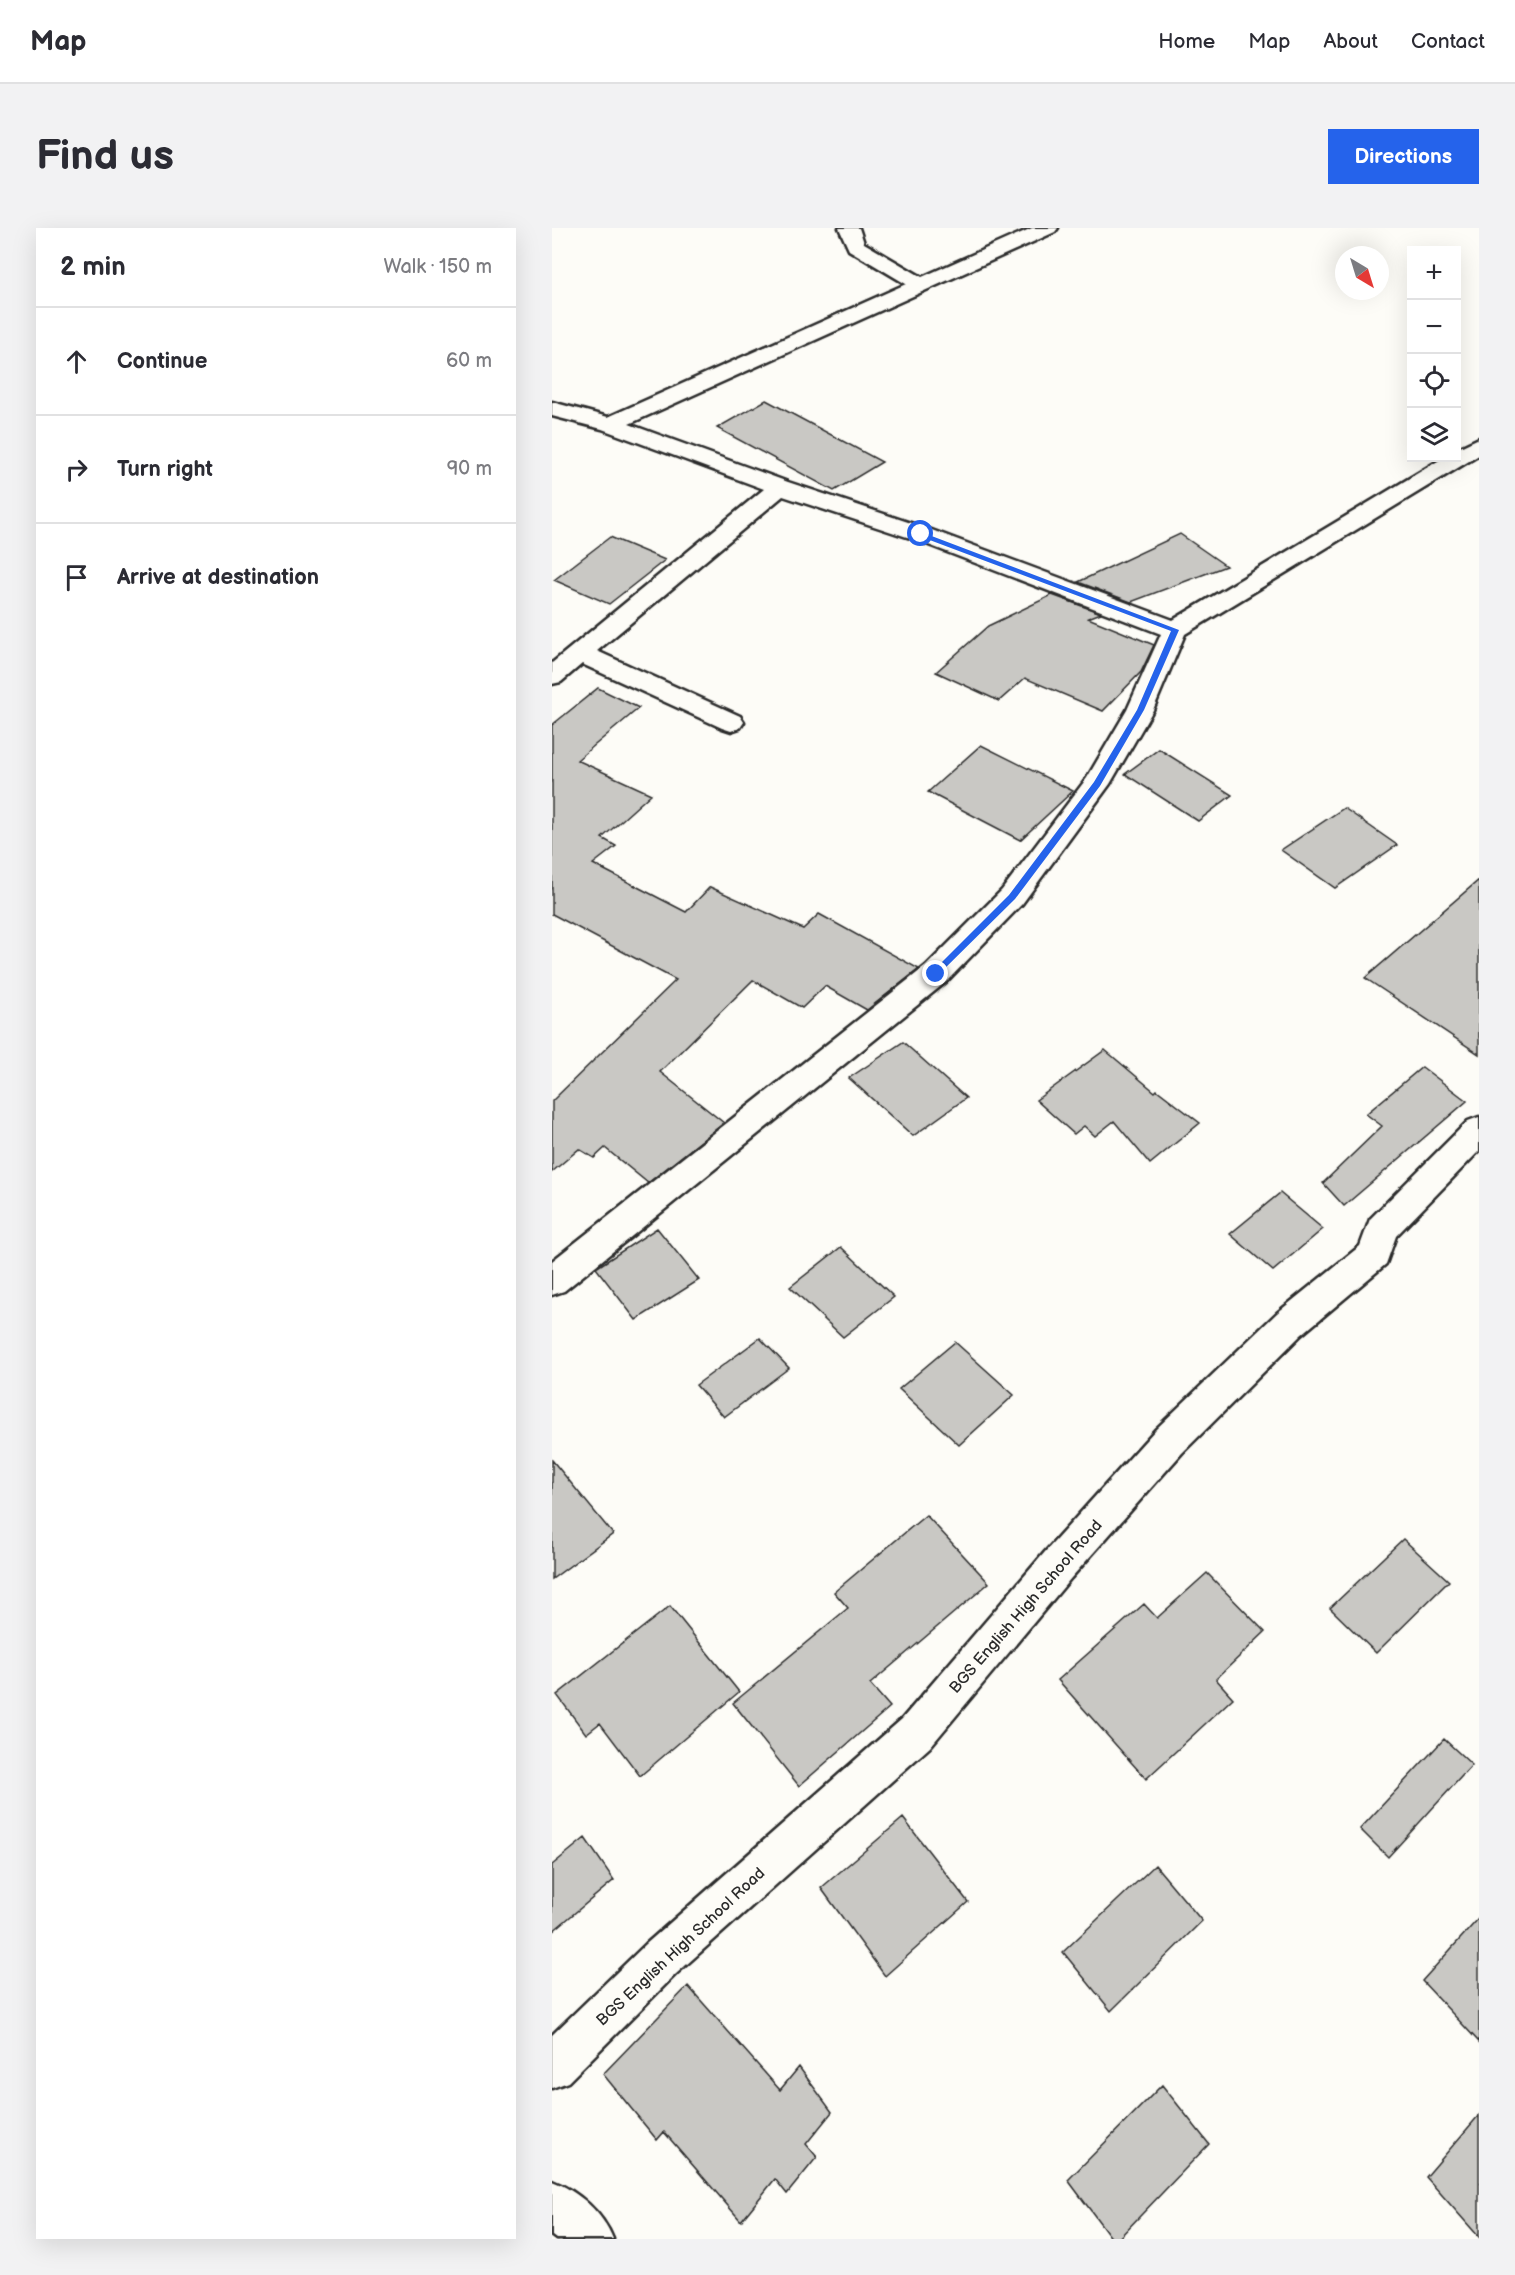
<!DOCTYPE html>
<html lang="en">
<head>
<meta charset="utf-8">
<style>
  :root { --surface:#fff; --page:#f2f2f3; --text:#2b2b33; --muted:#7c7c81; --line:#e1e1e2; --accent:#2563eb }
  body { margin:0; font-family:"Balsamiq Sans",sans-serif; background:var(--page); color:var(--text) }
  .controls { position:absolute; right:18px; top:18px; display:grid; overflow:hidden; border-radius:0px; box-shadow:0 6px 24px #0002 }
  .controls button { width:54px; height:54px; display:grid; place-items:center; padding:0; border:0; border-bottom:2px solid var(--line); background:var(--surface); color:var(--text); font:30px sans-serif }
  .compass { position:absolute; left:783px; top:18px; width:54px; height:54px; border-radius:50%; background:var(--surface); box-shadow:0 6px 24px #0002; rotate:142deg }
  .stop { position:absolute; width:18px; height:18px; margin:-14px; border:4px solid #2563eb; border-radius:50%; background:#fff }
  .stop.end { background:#2563eb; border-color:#fff; box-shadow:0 2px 6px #0008 }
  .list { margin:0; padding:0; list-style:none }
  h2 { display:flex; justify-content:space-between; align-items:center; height:78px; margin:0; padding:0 24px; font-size:26px }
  h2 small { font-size:20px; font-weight:400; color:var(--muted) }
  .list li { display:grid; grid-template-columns:39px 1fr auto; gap:18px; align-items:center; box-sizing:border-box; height:108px; padding:0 24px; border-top:2px solid var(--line) }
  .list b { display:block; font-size:22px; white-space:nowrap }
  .list em { font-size:20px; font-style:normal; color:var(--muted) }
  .icon { flex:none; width:33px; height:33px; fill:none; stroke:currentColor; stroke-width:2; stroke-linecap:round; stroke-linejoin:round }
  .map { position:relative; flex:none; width:927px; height:2011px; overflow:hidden; border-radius:0px }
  header { display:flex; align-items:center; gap:36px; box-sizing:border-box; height:84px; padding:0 30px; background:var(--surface); border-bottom:2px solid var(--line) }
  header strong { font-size:28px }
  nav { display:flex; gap:33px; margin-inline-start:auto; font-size:21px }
  .intro { display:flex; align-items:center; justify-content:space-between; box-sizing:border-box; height:144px; padding:0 36px }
  h1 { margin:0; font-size:42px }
  .button { padding:15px 27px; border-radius:0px; background:var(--accent); color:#fff; font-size:21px; font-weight:700 }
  main { display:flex; gap:36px; padding:0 36px }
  aside { flex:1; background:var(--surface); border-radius:0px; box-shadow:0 6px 24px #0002 }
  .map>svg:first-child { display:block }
</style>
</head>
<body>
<header>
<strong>Map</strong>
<nav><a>Home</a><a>Map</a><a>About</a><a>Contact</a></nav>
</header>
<div class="intro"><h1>Find us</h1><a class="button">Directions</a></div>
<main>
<aside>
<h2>2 min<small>Walk · 150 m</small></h2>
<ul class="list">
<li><svg class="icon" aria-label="ahead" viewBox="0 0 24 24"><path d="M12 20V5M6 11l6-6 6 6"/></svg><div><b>Continue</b></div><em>60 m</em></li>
<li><svg class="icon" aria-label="right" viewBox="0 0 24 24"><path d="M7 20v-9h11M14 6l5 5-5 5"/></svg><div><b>Turn right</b></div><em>90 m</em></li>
<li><svg class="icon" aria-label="arrive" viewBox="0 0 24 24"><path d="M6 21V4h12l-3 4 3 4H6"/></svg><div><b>Arrive at destination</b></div></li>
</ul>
</aside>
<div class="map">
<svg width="927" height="2011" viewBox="0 0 927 2011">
  <rect width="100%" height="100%" fill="#fdfcf7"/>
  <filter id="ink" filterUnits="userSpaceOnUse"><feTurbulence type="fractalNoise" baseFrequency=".0167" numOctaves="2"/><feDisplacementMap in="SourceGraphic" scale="12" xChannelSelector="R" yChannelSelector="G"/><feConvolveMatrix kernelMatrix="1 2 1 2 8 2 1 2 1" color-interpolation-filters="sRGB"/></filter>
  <g filter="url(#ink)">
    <path fill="#c9c8c4" stroke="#2b2b2b" stroke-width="1.5" d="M214,172L330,234L282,263L165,200Z
      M628,306L674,338L579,374L526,354Z
      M58,309L113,332L57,376L2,352Z
      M500,367L549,385L536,390L602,417L589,444L551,483L473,450L447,473L384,444L436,398Z
      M46,460L87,480L25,532L99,566L50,610L64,618L41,636L134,684L158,659L251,701L267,686L367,741L315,782L273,758L250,780L201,752L108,844L172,895L96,955L53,920L42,930L27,921L0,944V873L124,752L0,686V497Z
      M429,517L521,563L468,612L376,564Z
      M607,521L680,567L646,593L573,546Z
      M792,580L845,617L783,660L729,622Z
      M927,652V826L813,750Z
      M351,814L414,870L361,908L297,850Z
      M553,822L603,864L605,862L648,895L598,936L562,893L543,908L532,898L522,906L484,872Z
      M870,839L915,873L792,978L771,955L830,898L814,886Z
      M728,965L771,1001L721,1043L678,1006Z
      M105,1000L147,1052L84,1092L44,1040Z
      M289,1019L342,1069L291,1109L238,1059Z
      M208,1110L237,1140L172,1189L144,1157Z
      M403,1114L462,1167L407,1217L347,1161Z
      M0,1232L61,1306L0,1351Z
      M374,1287L437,1355L318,1456L338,1479L247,1558L181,1475L296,1380L282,1364Z
      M851,1311L897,1353L824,1425L778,1380Z
      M655,1345L713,1404L664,1451L681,1470L594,1551L506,1452L592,1376L605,1390Z
      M118,1378L187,1464L88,1548L48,1495L34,1506L5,1467Z
      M892,1511L920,1537L836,1629L808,1601Z
      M351,1590L416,1674L333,1748L269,1660Z
      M33,1610L62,1652L0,1704V1637Z
      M603,1637L650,1693L559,1783L511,1724Z
      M927,1690V1814L870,1753Z
      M136,1758L228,1862L247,1839L280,1884L254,1916L265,1929L235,1966L223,1951L189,1993L112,1904L105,1912L51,1846Z
      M610,1857L657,1916L566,2011H560L516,1952Z
      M927,1887V2009L874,1949Z"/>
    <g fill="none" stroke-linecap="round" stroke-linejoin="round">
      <defs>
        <path id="street" d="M287,0H307L312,15L370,49L480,0H506L503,4L77,196L236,254L377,301L621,392L891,230H904V221L927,210V227L633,406L601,482L558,556L470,676L394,754L12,1063L0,1067V1033L374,738L450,662L535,550L575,482L609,406L361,311L231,268L45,423L188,488L192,494L188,500L179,503L170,500L30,436L9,454L0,456V435L212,261L50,201L0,188V174L56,189L354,56L297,22Z
          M927,889V923L844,1008L834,1036L749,1107L630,1225L519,1350L378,1519L124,1746L16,1854L0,1860V1807L94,1716L350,1491L493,1324L604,1201L725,1085L808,1018L818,991L916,893Z"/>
        <path id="secondary" d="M0,1953C26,1963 51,1985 61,2011H4L0,2008Z"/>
      </defs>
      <use href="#street" stroke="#2b2b2b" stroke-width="5"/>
      <use href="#secondary" stroke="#2b2b2b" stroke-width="5"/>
      <use href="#street" fill="#fdfcf7" fill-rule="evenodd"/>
      <use href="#secondary" fill="#fdfcf7" fill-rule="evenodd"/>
    </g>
  </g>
  <path fill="#2563eb" d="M369,304L627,402L592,482L548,558L463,671L384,749L380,746L381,743L457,667L542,554L585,482L619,403L367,308Z"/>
  <g text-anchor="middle" stroke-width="5" stroke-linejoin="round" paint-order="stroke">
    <g font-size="16" fill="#2b2b2b" stroke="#fdfcf7">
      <text transform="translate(473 1378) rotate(-49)" y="6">BGS English High School Road</text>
      <text transform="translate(128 1718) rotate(-43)" y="6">BGS English High School Road</text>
    </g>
  </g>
</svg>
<div class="controls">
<button>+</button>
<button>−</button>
<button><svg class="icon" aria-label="locate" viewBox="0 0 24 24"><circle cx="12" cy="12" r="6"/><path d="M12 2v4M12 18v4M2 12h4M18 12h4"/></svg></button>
<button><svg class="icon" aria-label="layers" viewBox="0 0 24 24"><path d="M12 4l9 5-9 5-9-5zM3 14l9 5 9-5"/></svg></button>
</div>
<svg class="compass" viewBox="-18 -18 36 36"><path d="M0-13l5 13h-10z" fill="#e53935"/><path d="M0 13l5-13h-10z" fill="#7c7c81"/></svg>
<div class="stop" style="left:369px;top:306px"></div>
<div class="stop end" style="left:384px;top:746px"></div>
</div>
</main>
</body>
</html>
